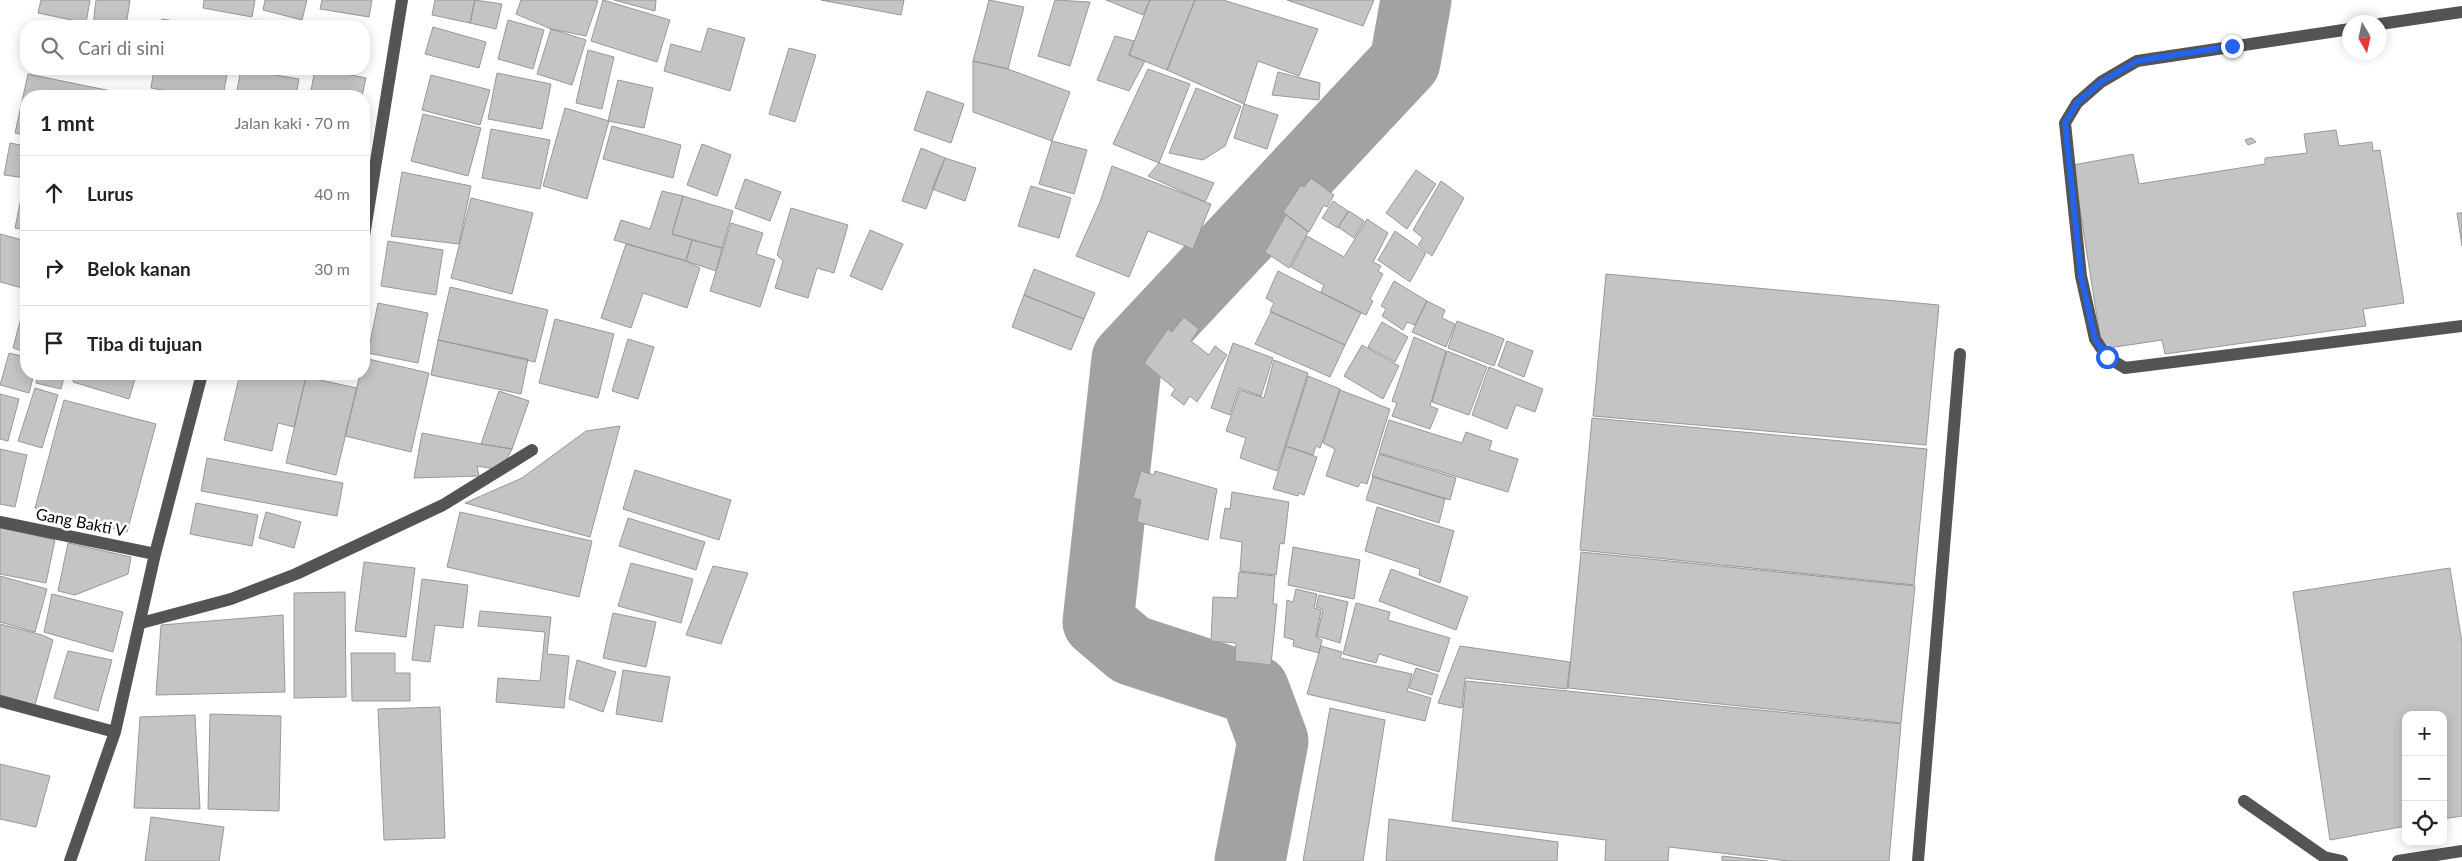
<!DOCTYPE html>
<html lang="id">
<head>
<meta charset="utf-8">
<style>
  :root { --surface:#fff; --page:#f2f2f2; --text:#222; --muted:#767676; --line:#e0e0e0 }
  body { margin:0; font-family:Lato,sans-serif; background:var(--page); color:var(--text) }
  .controls { position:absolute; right:15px; bottom:15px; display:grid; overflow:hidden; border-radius:10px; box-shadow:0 2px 12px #0003 }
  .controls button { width:45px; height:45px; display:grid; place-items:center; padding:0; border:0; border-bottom:1px solid var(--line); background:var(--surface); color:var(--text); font:25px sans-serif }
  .compass { position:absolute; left:2342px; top:15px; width:45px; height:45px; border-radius:50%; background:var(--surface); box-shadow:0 2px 12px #0003; rotate:171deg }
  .stop { position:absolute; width:15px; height:15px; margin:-11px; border:4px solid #2563eb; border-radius:50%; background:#fff }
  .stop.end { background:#2563eb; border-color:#fff; box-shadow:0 1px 5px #0008 }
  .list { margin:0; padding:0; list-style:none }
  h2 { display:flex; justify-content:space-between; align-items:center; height:65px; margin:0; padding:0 20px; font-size:21px }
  h2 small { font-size:16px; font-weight:400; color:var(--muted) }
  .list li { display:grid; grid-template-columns:32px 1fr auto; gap:15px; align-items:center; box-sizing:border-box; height:75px; padding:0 20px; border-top:1px solid var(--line) }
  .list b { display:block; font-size:19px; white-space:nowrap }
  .list em { font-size:16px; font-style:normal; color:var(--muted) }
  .icon { flex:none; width:28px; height:28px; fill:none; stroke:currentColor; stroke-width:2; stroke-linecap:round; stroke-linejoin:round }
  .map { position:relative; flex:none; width:2462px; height:861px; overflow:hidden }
  .search { position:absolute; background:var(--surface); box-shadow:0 2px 12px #0003; left:20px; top:20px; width:350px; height:55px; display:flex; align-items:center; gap:12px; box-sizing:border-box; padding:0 18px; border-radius:20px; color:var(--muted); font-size:19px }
  .panel { position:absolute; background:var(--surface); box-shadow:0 2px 12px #0003; left:20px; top:90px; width:350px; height:290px; border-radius:20px }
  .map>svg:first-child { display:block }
</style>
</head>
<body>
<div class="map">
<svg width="2462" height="861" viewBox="0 0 2462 861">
  <rect width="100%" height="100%" fill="#fff"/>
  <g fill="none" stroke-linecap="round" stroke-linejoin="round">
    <path stroke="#a2a2a2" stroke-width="71" d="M1250,861L1273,741L1254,690L1131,650L1098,622L1127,359L1405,62L1416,0"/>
  </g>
  <path fill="#c4c4c4" stroke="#989898" d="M41,0H90L86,23L38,13Z
    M96,0H130L126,26H93Z
    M204,0H255L252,17L203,8Z
    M265,0H307L302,20L263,10Z
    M322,0H372L369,17L320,9Z
    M435,0H475L470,23L432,15Z
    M475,0L502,4L496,29L470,23Z
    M521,0H594L598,1L586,36L551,29L516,14Z
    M603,0L670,20L657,62L591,41Z
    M614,0H656L655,11Z
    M821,0H904L901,15Z
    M989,0L1024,7L1008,69L973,61Z
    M1055,0L1090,2L1070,66L1038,56Z
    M1106,0H1150L1143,15Z
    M1150,0H1195L1167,70L1129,55Z
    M1195,0H1223L1318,29L1299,76L1258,61L1244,104L1167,70Z
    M1287,0H1374L1363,26Z
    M162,19L206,26H160Z
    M255,20L287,26H254Z
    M508,20L544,30L533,69L498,59Z
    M433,27L486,42L479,68L425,54Z
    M708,28L745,38L730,91L664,71L671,44L701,52Z
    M551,29L586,40L572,85L537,74Z
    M1115,36L1134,41L1129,55L1145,61L1129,91L1097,80Z
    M789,48L816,55L795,122L769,114Z
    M588,50L614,57L602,109L576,103Z
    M973,61L1008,69L1070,92L1052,141L973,112Z
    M154,69H228L223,96H198L151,88Z
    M241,69L299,79L296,96H236Z
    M267,69H296L295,74Z
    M315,69H342L341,73L366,78L362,96H310Z
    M1148,69L1190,84L1159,163L1113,144Z
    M1278,72L1320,83L1319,100L1272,95Z
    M497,73L551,84L542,129L488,119Z
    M28,74L126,94V96H26V135L15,133Z
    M431,75L490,90L480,125L422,110Z
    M618,80L653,88L644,128L608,121Z
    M1196,88L1241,106L1225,146L1203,160L1169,153Z
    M927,91L964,104L951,143L914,130Z
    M150,93L168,96H149Z
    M1244,104L1278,115L1267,149L1234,138Z
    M565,108L609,121L587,199L543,186Z
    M423,114L481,128L468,176L411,161Z
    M612,126L681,145L673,178L603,159Z
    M491,129L550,140L540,189L482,178Z
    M2336,130L2339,146L2372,142L2373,151L2380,150L2404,303L2363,309L2366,326L2165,354L2162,340L2102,349L2073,165L2133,154L2139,184L2265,164V158L2307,153L2304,134Z
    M2252,138L2256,142L2248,145L2245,140Z
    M1052,141L1087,150L1074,194L1039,184Z
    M10,143L26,146V178L4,175Z
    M702,144L731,155L717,196L687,185Z
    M921,148L945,158L926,209L902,201Z
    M945,158L976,168L965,201L932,189Z
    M1159,163L1214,183L1205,202L1148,176Z
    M1112,166L1211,204L1193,249L1148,231L1129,277L1076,256L1100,202Z
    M1416,170L1436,184L1407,229L1386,213Z
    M402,172L471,186L459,244L391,236Z
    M1311,178L1334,195L1327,207L1324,205L1309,232L1283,212L1301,185L1304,187Z
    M745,179L781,192L770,221L735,208Z
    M1441,181L1464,198L1432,256L1418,245L1423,238L1413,230Z
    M1031,186L1071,198L1059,238L1018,226Z
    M23,189L26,190V230L15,228Z
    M662,191L683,196L672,234L692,240L686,261L614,240L621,220L650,229Z
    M683,196L733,211L722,248L672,234Z
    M471,198L533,213L512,294L451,278Z
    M1333,201L1348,211L1338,228L1322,218Z
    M791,208L848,225L834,273L817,268L808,298L775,288L783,261L777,255Z
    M1349,211L1364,221L1354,238L1338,227Z
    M2457,213H2462V246Z
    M1286,215L1308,232L1289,268L1265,252Z
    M1367,219L1388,233L1373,262L1381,266L1378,271L1383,274L1370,299L1373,301L1366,315L1321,292L1324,285L1291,267L1307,236L1344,257Z
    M731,223L763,233L756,254L775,260L760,307L710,291Z
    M870,230L903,244L882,290L850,276Z
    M1395,231L1426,253L1410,282L1378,260Z
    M0,234L26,241V289L0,282Z
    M692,240L722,248L716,271L686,261Z
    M388,241L443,250L436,295L381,286Z
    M626,244L686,261L700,268L687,308L643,293L631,328L601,318Z
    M1034,269L1095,293L1084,319L1024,295Z
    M1278,271L1361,313L1345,345L1270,311L1274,303L1266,298Z
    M1606,274L1939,305L1926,445L1593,416Z
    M1394,281L1427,301L1415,325L1407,322L1403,330L1382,316L1386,309L1381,306Z
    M450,287L548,310L535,362L438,340Z
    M1024,295L1084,319L1071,350L1012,327Z
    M1427,301L1445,310L1442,318L1455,324L1446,347L1412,332Z
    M378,303L428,313L418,363L368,353Z
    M1271,312L1345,345L1330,377L1255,344Z
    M22,314L26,315V352L13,348Z
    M1184,317L1199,329L1191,341L1209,355L1215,346L1227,355L1197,402L1190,396L1184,405L1171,395L1175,389L1144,363L1168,329L1172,332Z
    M555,319L614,334L598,398L539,383Z
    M1457,321L1504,339L1494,366L1448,348Z
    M1382,322L1408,337L1395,362L1368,347Z
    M1414,337L1446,351L1430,406L1438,409L1430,429L1392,416L1397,403L1392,401Z
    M628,339L654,347L638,399L612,391Z
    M438,340L528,359L521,394L431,375Z
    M1507,341L1533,351L1524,377L1498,366Z
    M1233,343L1273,358L1261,396L1239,388L1230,415L1211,408Z
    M1362,345L1399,366L1383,399L1344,376Z
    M1447,351L1487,367L1469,415L1432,402Z
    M9,353L26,357V374H34L29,393L0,385Z
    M364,358L429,373L411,452L345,436L360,374H364Z
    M1274,360L1308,373L1277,471L1240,458L1246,438L1226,431L1240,390L1264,398Z
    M1489,367L1543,389L1535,412L1516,405L1507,429L1472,415Z
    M39,374H65L61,389L36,383Z
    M75,374H128L136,376L129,399L73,382Z
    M240,374H291L306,377L294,427L278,423L272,451L224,440Z
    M325,374H348L347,379Z
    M1308,376L1340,389L1320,448L1316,446L1313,455L1286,446Z
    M306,377L357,388L336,475L286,463Z
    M35,388L58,395L42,448L18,441Z
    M1340,390L1390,409L1367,484L1361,482L1358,487L1326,476L1335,449L1323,443Z
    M499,391L529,401L512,449L481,444Z
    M0,394L19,399L8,441L0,439Z
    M64,400L156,424L127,532L35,508Z
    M1592,418L1927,449L1914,585L1580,550Z
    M1389,420L1462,443L1466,432L1492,441L1489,450L1518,459L1508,492L1379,453Z
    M620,426L590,537L465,503L522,478L586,431Z
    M422,433L481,444L512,449L501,470L477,466L479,476L414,478Z
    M1286,446L1317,457L1304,495L1299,493L1298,496L1273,489Z
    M0,449L27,455L15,507L0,504Z
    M1379,454L1456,478L1450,500L1372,476Z
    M207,458L343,483L337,516L201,491Z
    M635,470L731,500L719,540L623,509Z
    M1141,471L1154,475L1155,471L1217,489L1208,540L1137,522L1141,500L1133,498Z
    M1373,477L1445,499L1439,523L1366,500Z
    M1232,492L1289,502L1284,544L1280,543L1276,575L1240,571L1242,542L1220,538L1225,508L1230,509Z
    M196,503L258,515L252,546L190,534Z
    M1377,507L1454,531L1440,583L1419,575L1420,569L1365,551Z
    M266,512L301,522L294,548L259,538Z
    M460,512L592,541L579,597L447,567Z
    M628,518L705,542L696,570L619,546Z
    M0,527L55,540L46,583L0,574Z
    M68,543L131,557L128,574L75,595L58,591Z
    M1293,547L1360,560L1354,599L1288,585Z
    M1581,552L1915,586L1901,723L1568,688Z
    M364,562L415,568L406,637L355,631Z
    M631,563L693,579L681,623L618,606Z
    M713,566L748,573L721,644L686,635Z
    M2450,568L2462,643V816L2443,819V715H2406V826L2330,840L2293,592Z
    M1391,569L1468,597L1456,630L1379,601Z
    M1239,572L1275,576L1273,604H1277L1271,665L1235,661L1236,643L1211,641L1213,597L1237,598Z
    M0,576L47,589L35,632L0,622Z
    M422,579L468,585L463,628L435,625L430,662L412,660Z
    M1296,589L1317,594L1314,608L1321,610L1316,637L1322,640L1319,653L1293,646L1294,640L1284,637L1287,600L1293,602Z
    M345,592L346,697L294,698V593Z
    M52,594L123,612L113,652L44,632Z
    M1319,595L1348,602L1340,643L1317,636L1323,609L1316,607Z
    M1356,603L1390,612L1388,620L1450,638L1439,672L1379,654L1376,663L1343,654Z
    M480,611L551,617L547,654L569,656L564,708L496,702L498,678L540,681L545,632L478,626Z
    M613,613L656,622L646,667L603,658Z
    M283,615L285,692L156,695L161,625Z
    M0,624L42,635L53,640L35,705L0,695Z
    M1321,646L1342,652L1340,658L1412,674L1407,691L1431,698L1425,721L1307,694Z
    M1460,646L1570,662L1567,689L1465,678L1462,708L1438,703Z
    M68,651L112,660L98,711L54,698Z
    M351,653H395V673H410V701H352Z
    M577,660L616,672L603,712L569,699Z
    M1416,668L1438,675L1432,695L1409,688Z
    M623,670L670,677L662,722L616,714Z
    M1466,681L1901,724L1889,861H1789L1669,847L1668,861H1605L1606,840L1452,821Z
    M440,707L445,838L384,840L378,709Z
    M1330,708L1385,720L1363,861H1303Z
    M210,714L281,716L279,811L208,809Z
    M195,715L200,809L134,808L140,717Z
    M0,764L50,776L36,827L0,819Z
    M151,817L224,827L219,861H145Z
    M1389,819L1558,842L1557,861H1386Z
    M1722,856L1768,861H1722Z"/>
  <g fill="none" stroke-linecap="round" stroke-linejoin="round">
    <path stroke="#545454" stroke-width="12" d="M2380,24L2462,12
      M2350,29L2137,61L2101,82L2077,103L2065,123L2081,276L2095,339L2107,357L2125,368L2462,326
      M364,236L402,0
      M0,522L155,554
      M141,623L231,599L296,574L443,505L532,450
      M0,701L115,732
      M2244,801L2324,857L2342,861
      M70,861L115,732L155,554L202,374
      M1918,861L1960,354
      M2398,861L2462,851"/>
  </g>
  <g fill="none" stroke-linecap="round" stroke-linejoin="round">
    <path stroke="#2563eb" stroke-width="6" d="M2107,357L2095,339L2081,276L2065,123L2077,103L2101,82L2137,61L2232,46"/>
  </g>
  <g text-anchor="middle" stroke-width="5" stroke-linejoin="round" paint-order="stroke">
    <g font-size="16" fill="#000" stroke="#fff">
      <text transform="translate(81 522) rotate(11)" y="6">Gang Bakti V</text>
    </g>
  </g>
</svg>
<div class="controls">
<button>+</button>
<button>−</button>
<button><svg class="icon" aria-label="locate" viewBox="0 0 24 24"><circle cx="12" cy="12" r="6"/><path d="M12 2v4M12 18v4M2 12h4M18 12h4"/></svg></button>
</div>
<svg class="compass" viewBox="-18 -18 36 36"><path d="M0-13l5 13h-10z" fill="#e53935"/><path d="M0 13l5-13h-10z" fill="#767676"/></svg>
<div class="stop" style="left:2107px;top:357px"></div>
<div class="stop end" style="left:2232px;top:46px"></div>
<div class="search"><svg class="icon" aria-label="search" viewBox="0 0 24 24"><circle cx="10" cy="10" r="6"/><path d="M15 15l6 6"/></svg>Cari di sini</div>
<section class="panel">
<h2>1 mnt<small>Jalan kaki · 70 m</small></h2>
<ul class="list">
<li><svg class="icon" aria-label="ahead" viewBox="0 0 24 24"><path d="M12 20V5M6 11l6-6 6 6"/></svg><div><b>Lurus</b></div><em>40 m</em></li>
<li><svg class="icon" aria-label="right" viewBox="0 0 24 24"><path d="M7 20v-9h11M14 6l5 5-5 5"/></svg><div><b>Belok kanan</b></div><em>30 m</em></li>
<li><svg class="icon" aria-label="arrive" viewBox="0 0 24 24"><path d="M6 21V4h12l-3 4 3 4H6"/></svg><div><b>Tiba di tujuan</b></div></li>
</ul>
</section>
</div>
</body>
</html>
